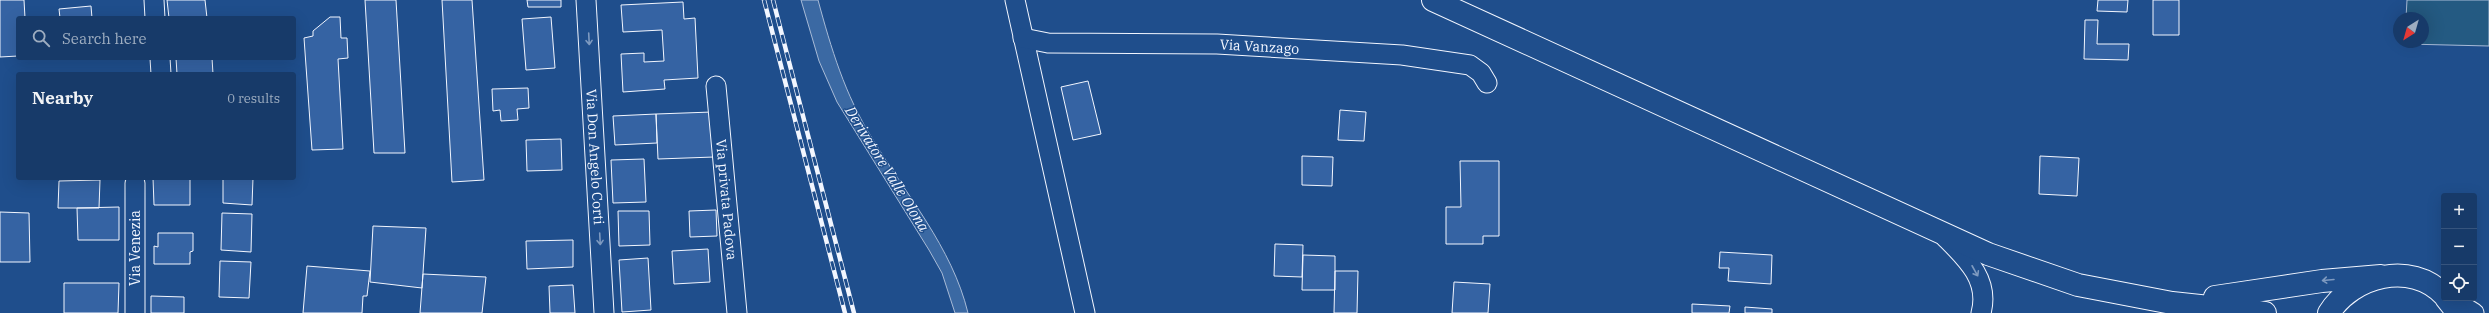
<!DOCTYPE html>
<html lang="en">
<head>
<meta charset="utf-8">
<style>
  :root { --surface:#173a69; --page:#20416f; --text:#f1f3f6; --muted:#9eadc0; --line:#36547d }
  body { margin:0; font-family:"IBM Plex Serif",serif; background:var(--page); color:var(--text) }
  .controls { position:absolute; right:12px; bottom:12px; display:grid; overflow:hidden; border-radius:4px; box-shadow:0 4px 16px #0002 }
  .controls button { width:36px; height:36px; display:grid; place-items:center; padding:0; border:0; border-bottom:1px solid var(--line); background:var(--surface); color:var(--text); font:20px sans-serif }
  .compass { position:absolute; left:2393px; top:12px; width:36px; height:36px; border-radius:50%; background:var(--surface); box-shadow:0 4px 16px #0002; rotate:217deg }
  .list { margin:0; padding:0; list-style:none }
  h2 { display:flex; justify-content:space-between; align-items:center; height:52px; margin:0; padding:0 16px; font-size:17px }
  h2 small { font-size:13px; font-weight:400; color:var(--muted) }
  .icon { flex:none; width:22px; height:22px; fill:none; stroke:currentColor; stroke-width:2; stroke-linecap:round; stroke-linejoin:round }
  .map { position:relative; flex:none; width:2489px; height:313px; overflow:hidden }
  .search { position:absolute; background:var(--surface); box-shadow:0 4px 16px #0002; left:16px; top:16px; width:280px; height:44px; display:flex; align-items:center; gap:10px; box-sizing:border-box; padding:0 14px; border-radius:4px; color:var(--muted); font-size:15px }
  .panel { position:absolute; background:var(--surface); box-shadow:0 4px 16px #0002; left:16px; top:72px; width:280px; height:108px; border-radius:4px }
  .map>svg:first-child { display:block }
</style>
</head>
<body>
<div class="map">
<svg width="2489" height="313" viewBox="0 0 2489 313">
  <rect width="100%" height="100%" fill="#1f4e8c"/>
  <path fill="#245a82" stroke="#a8bbd7" d="M2407,0H2489V46L2406,44V42H2423V18H2406Z"/>
  <path fill="#3b69a3" stroke="#a8bbd7" d="M801,0H818C831,48 845,95 872,138C906,195 952,247 968,313H955L942,273L929,250L837,102L819,61Z"/>
  <path fill="#3563a3" stroke="#f2f6ff" d="M0,0H24L25,18H18V56L0,57Z
    M167,0H205L207,18H169Z
    M365,0H396L405,153H374Z
    M442,0H472L484,180L452,182Z
    M527,0H561V7H528Z
    M2098,0H2128L2127,12L2097,11Z
    M2153,0H2179V35H2153Z
    M683,2L684,19L695,18L698,78L664,80L665,89L623,92L621,54L644,53V62L664,61L662,30L623,32L621,5Z
    M91,6L92,18H60L59,9Z
    M330,17H340L341,38H347L348,58L338,59L343,149L312,150L304,38L313,36V31Z
    M551,17L555,68L526,70L522,19Z
    M2085,20H2098L2097,44H2129L2128,60L2084,59Z
    M176,58H212L213,74H177Z
    M1088,81L1101,134L1073,140L1061,87Z
    M528,88L529,108L517,109L518,120L501,121L500,110L493,111L492,89Z
    M1340,110L1366,112L1364,141L1338,140Z
    M712,112L714,157L658,159L656,114Z
    M656,114L657,143L615,145L613,116Z
    M561,139L562,170L527,171L526,140Z
    M1302,156L1333,157L1332,186L1302,185Z
    M2040,156L2079,158L2077,196L2039,194Z
    M644,159L646,202L613,203L611,160Z
    M1460,161H1499V236H1483V244H1446V207H1461Z
    M153,178H190V205H154Z
    M223,178H253L252,205L223,203Z
    M100,180L99,208H58L59,181Z
    M119,207V240H78L77,208Z
    M716,210L717,236L690,237L689,211Z
    M618,211H649L650,245L619,246Z
    M0,212L29,213L30,262H0Z
    M222,213L252,214L251,252L221,250Z
    M373,226L426,228L422,288L370,282Z
    M158,233H193V251L190,252V264H154V246L158,247Z
    M573,240V267L527,269L526,241Z
    M1275,244L1303,245L1302,277L1274,276Z
    M708,249L710,282L674,284L672,251Z
    M1720,252L1772,255L1771,284L1728,281L1729,268H1719Z
    M1303,255L1335,256V290H1302Z
    M648,258L651,310L622,312L619,260Z
    M220,261L251,262L249,298L219,297Z
    M307,266L370,271L367,296H363L362,313H303Z
    M1335,271H1358L1357,313H1334Z
    M423,274L486,277L482,313H420Z
    M1454,282L1490,284L1488,313H1452Z
    M64,283H119L118,313H64Z
    M573,285L575,313H550L549,286Z
    M151,296L184,297V313H151Z
    M1692,304L1730,306L1729,313H1692Z
    M1745,307L1772,309V313H1745Z"/>
  <g fill="none" stroke-linecap="round" stroke-linejoin="round">
    <defs>
      <g id="minor">
        <path d="M154,0L155,18"/>
        <path id="s1" d="M586,0L604,313"/>
        <path d="M1015,0L1085,313"/>
        <path id="s2" d="M1023,38L1048,43L1217,44L1402,55L1470,65L1481,73L1487,83"/>
        <path d="M160,58L161,74"/>
        <path id="s3" d="M716,86L737,313"/>
        <path d="M135,183V313"/>
        <path d="M1945,237C1966,258 1990,280 1981,313"/>
        <path d="M2450,298L2474,313"/>
      </g>
      <path id="major" d="M1433,0L1988,254L2078,285L2172,303L2265,313
        M2215,297L2322,281L2381,276
        M2446,298L2458,313
        M2329,313C2352,276 2411,260 2444,295"/>
    </defs>
    <use href="#minor" stroke="#f2f6ff" stroke-width="21"/>
    <use href="#major" stroke="#f2f6ff" stroke-width="24"/>
    <use href="#minor" stroke="#1f4e8c" stroke-width="19"/>
    <use href="#major" stroke="#1f4e8c" stroke-width="22"/>
    <defs>
      <path id="rail" d="M764,0L845,313
        M773,0L854,313"/>
    </defs>
    <use href="#rail" stroke="#f2f6ff" stroke-width="4.5"/>
    <use href="#rail" stroke="#1f4e8c" stroke-width="3" stroke-dasharray="9" stroke-linecap="butt"/>
  </g>
  <defs><path id="oneway-shaft" d="M-6 0H5M1.5-3L5.5 0L1.5 3" fill="none" stroke-width="1.6" stroke-linecap="round" stroke-linejoin="round"/></defs>
  <g stroke="#7e9ac0">
    <use href="#oneway-shaft" transform="translate(589 39) rotate(87)"/>
    <use href="#oneway-shaft" transform="translate(600 239) rotate(87)"/>
    <use href="#oneway-shaft" transform="translate(1975 271) rotate(61)"/>
    <use href="#oneway-shaft" transform="translate(2328 280) rotate(175)"/>
  </g>
  <g text-anchor="middle" stroke-width="3" stroke-linejoin="round" paint-order="stroke">
    <g font-size="14" fill="#f2f6ff" stroke="#1f4e8c">
      <text dy="5" stroke="none"><textPath href="#s2" startOffset="237">Via Vanzago</textPath></text>
      <text dy="5" stroke="none"><textPath href="#s1" startOffset="157">Via Don Angelo Corti</textPath></text>
      <text dy="5" stroke="none"><textPath href="#s3" startOffset="114">Via privata Padova</textPath></text>
      <text transform="translate(135 248) rotate(-90)" y="5">Via Venezia</text>
    </g>
    <g font-size="15" font-style="italic" fill="#f2f6ff" stroke="#1f4e8c">
      <text transform="translate(887 169) rotate(58)" y="5">Derivatore Valle Olona</text>
    </g>
  </g>
</svg>
<div class="controls">
<button>+</button>
<button>−</button>
<button><svg class="icon" aria-label="locate" viewBox="0 0 24 24"><circle cx="12" cy="12" r="6"/><path d="M12 2v4M12 18v4M2 12h4M18 12h4"/></svg></button>
</div>
<svg class="compass" viewBox="-18 -18 36 36"><path d="M0-13l5 13h-10z" fill="#e53935"/><path d="M0 13l5-13h-10z" fill="#9eadc0"/></svg>
<div class="search"><svg class="icon" aria-label="search" viewBox="0 0 24 24"><circle cx="10" cy="10" r="6"/><path d="M15 15l6 6"/></svg>Search here</div>
<section class="panel">
<h2>Nearby<small>0 results</small></h2>
<ul class="list">
</ul>
</section>
</div>
</body>
</html>
